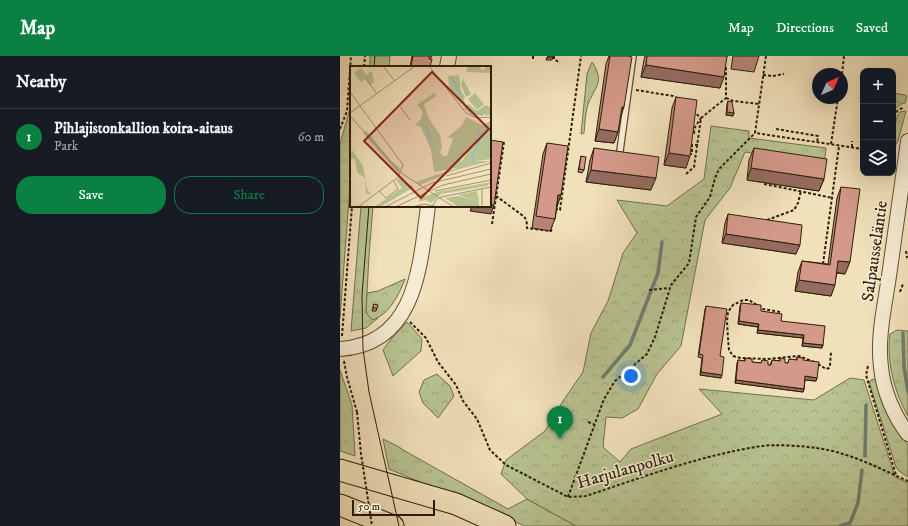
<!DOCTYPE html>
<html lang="en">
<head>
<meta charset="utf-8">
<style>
  :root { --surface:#171b24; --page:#242831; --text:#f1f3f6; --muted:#9ea1a6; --line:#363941; --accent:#0b8043 }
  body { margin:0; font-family:"IM FELL DW Pica",serif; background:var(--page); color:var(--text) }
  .controls { position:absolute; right:12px; top:12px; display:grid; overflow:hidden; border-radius:8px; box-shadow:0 4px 16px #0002 }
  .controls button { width:36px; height:36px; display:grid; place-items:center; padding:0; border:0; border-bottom:1px solid var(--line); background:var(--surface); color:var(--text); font:20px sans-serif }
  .compass { position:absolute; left:472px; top:12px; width:36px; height:36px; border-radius:50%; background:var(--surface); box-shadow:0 4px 16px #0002; rotate:45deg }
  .scale { position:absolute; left:12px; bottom:10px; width:83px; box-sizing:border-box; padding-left:4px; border:2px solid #2e1e08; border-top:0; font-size:11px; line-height:14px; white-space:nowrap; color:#2e1e08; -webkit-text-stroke:3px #f6ecd3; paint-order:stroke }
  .you { position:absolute; left:291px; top:320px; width:14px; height:14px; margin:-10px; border:3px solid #fff; border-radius:50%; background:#1a73e8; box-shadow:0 0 0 6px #1a73e833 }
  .badge { display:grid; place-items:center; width:26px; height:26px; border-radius:50%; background:var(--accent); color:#fff; font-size:13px; font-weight:700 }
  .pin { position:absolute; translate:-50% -33px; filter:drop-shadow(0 1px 2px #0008) }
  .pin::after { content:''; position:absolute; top:21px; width:14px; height:12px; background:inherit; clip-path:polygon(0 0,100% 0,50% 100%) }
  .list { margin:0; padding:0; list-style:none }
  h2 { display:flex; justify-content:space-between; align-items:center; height:52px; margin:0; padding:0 16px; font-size:17px }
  h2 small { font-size:13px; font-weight:400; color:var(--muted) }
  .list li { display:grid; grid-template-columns:26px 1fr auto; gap:12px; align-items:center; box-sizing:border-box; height:56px; padding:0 16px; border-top:1px solid var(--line) }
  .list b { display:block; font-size:15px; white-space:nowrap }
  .list p { margin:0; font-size:13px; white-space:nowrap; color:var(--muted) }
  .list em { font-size:13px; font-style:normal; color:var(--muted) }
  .actions { display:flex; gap:8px; padding:12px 16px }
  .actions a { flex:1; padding:9px 0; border:1px solid var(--accent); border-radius:16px; text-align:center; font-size:14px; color:var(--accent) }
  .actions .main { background:var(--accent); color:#fff }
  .icon { flex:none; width:22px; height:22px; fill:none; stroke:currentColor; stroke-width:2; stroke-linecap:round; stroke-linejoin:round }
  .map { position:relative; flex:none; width:568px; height:470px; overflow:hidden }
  header { display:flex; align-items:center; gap:24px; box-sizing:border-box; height:56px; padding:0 20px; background:var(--accent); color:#fff }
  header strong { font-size:19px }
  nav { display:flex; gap:22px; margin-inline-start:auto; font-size:14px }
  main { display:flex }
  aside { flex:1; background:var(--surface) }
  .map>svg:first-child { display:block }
</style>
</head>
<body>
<header>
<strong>Map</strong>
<nav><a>Map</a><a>Directions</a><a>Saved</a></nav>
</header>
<main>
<aside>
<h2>Nearby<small></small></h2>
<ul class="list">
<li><span class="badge">1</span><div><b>Pihlajistonkallion koira-aitaus</b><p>Park</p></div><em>60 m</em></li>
</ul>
<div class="actions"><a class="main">Save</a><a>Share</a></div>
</aside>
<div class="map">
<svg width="568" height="470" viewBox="0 0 568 470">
  <defs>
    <pattern id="grass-tufts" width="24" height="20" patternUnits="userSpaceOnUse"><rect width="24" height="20" fill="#b8c391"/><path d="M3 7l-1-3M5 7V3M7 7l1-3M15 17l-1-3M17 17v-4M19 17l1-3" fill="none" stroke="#9ea77c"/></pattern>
    <pattern id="forest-crowns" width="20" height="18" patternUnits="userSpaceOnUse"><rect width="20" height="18" fill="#b8c391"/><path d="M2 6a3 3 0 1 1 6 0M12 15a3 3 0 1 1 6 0" fill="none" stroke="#9ea77c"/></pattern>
  </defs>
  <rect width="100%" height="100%" fill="#f1e1bb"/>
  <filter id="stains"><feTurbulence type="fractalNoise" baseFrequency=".005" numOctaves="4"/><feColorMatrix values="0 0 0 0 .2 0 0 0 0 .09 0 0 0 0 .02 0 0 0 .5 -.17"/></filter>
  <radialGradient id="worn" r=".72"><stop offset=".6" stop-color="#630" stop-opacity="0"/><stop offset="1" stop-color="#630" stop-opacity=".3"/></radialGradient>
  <path fill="url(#grass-tufts)" stroke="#73704c" d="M30,0H50L49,11H30Z
    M252,6C267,28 252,32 247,52C245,60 245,69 244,77L241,78L247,18Z
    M553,37L565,39L567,40L565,47L561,48L553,55Z
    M11,49V116L0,262V88Z
    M566,55L558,85L554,92C552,82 554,64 560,56Z
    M21,150H33L29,199L26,257L32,263L38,262L26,272L11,275Z
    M67,266L82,283L81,295L53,320L43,294L51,283Z
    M557,274L568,275V360C555,338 546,305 550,278Z
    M0,314L12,349L15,400L0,395Z
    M534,323L536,325C545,347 552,371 568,389V421L559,415L556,411L529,326L531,324Z
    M43,383L59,391L65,395L168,453L187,443L236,470H185L49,413Z"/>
  <path fill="url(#forest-crowns)" stroke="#73704c" d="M371,70L409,75V82L486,92L484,110L405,96L390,132L365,164L341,290L317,318L298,353L282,362L266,361L263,391L280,406L291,393L382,358L359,333L474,344L510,322L524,324L555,421L568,427V470H236L187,443L161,418L166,404L205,375L223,345L243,316L251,277L268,245L283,197L297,177L277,144L327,150L364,123Z
    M65,223C59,239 49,259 32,264L26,257L27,237L38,235Z
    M97,318L110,330L114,340L98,362L83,347L79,336L84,324Z"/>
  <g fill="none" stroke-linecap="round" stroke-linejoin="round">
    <path stroke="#707d71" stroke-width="3.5" d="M563,277L564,311L568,336
      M263,321L290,289L318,217L322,186
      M525,400L526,349
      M500,470L510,467L518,447L522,414"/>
    <defs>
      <path id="service" d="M279,102L293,0"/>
      <path id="tertiary" d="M107,11L109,0
        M568,85C562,130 555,175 549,220C545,249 537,281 541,311C543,334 554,360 568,378
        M0,293C77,288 80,209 88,150"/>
      <path id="motorway" d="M0,414L116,448L165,470
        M0,449L53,470"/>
    </defs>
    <use href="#service" stroke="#5f4f35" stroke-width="8"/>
    <use href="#tertiary" stroke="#5f4f35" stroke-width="16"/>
    <use href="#motorway" stroke="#2e1e08" stroke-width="23"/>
    <path stroke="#2e1e08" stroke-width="2" stroke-dasharray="3 2" stroke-linecap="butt" d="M214,0V3L220,7
      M426,0L415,77L523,93
      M193,3V0
      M24,11L25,0
      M502,18L504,0
      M423,19L433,20L444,18
      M296,34L333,40L337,42
      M386,42L393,45L419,48
      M553,49L554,60
      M553,66L557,55L564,51
      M352,72L354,77L355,71L361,62L354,56
      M0,73L7,55L11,0
      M436,73L478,80L477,87
      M491,88L498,42
      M512,91V85
      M349,98H352V89H358
      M346,118L354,111L361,62L386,42V10
      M424,128L493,142
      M156,140C160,143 184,160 185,162C187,165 187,169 187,172L211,175L212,170
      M215,153L220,154L241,0
      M427,164L454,154L458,147L461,135
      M152,168L164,86
      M566,195L567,202
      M483,208L499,90
      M309,234L330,232
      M560,236L563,228
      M440,256L423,253L409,244H403L393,249L388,256L387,265L388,283L389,294L393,300L401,302L427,303L459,300L474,306
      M70,266L86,282L98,306L116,329L123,345L137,363L150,394L166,409L228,441L246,440C303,421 362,399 422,390C435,388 463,390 476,392C509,396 538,412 568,425
      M2,280L12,150
      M4,305L7,321L17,356
      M478,308L486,313L489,312L490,309L491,296
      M528,310L526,319L556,419
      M248,366L254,368
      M228,441L264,343L275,325L307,298L315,281L331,229L349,207L356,161L370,141L375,122L379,113L415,77"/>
    <use href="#service" stroke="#f6ecd3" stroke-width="5.5"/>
    <use href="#tertiary" stroke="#f6ecd3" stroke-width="14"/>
    <use href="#motorway" stroke="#f1e1bb" stroke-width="21"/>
    <path stroke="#2e1e08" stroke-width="1" d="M34,11L35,0
      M29,150L22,239L23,293L29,336L59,470"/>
    <path stroke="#2e1e08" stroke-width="2" stroke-dasharray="3 2" stroke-linecap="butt" d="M17,356L21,398L32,470"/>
  </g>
  <path fill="#b68476" stroke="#2e1e08" d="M72,0H92L90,3V11H70Z
    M269,0H288L280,63L278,76L274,87L255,85L266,8Z
    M305,0H387L380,32L301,21L304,4Z
    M393,0H419L414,16L391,13Z
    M336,41L346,112L324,109L332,52Z
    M388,45L394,57L393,60L386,59L387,48Z
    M207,87L217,151L215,163L210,175L192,172L203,98Z
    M254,92L311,134L246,126L250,104Z
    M414,92L484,123L479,135L407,124L409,104Z
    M241,100L244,114L242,117L238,116Z
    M501,131L505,218L497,217L491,240L455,235L458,216L462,205L488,208L497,142Z
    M65,150H72V151Z
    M388,158L456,198L382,187L385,167Z
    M401,247L421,255L441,265L483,289L482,292L462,290L463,282L417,277L418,271L398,268L400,250Z
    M34,248L37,252L36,255H32Z
    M366,250L380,300L381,322L360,319L362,302L358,301L365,253Z
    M457,301L463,304L477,322L476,325L465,324L464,333L463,336L395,327L397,307L398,304L404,305L405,302L412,306L421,307L422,304L428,309H430L432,304L439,305L440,302L445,307H448L449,303L456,304Z"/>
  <path fill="#946b60" stroke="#2e1e08" d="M207,1H213L212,4H206Z
    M306,9L384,21L380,32L301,21Z
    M282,51H284L280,63L277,62Z
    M387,56L394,57L393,60L386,59Z
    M259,73L278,76L274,87L255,85Z
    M329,97L350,100L346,112L324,109Z
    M411,112L484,123L479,135L407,124Z
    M251,114L316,122L311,134L246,126Z
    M218,139H221L217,151Z
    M150,149H154L151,158L130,155L132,150H150Z
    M386,178L460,189L456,198L382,187Z
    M498,205L510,206L505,218L494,216Z
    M459,224L495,229L491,240L455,235Z
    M399,265L419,268L418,271L398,268Z
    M418,274L464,279L463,282L417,277Z
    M463,287L483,289L482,292L462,290Z
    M361,316L382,319L381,322L360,319Z
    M465,320L477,322L476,325L464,324Z
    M396,324L464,333L463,336L395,327Z"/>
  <path fill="#d49989" stroke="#2e1e08" d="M73,0H89V3H92L90,11H71Z
    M208,0H213V1H207Z
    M270,0H288L292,1L284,51H282L278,76L259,73Z
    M307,0H387L384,21L306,9Z
    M336,41L357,44L350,100L329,97Z
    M388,45L392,46L394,57L387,56Z
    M150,84L163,86L154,149H150Z
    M207,87L228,90L221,139H218L215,163L196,160Z
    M254,92L319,101L316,122L251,114Z
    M414,92L487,103L484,123L411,112Z
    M241,100L246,101L244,114L239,113Z
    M501,131L520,133L510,206L498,205L495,229L459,224L462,205L490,209Z
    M388,158L462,169L460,189L386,178Z
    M401,247L421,249V255L442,258L441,265L485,270L483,289L463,287L464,279L418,274L419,268L399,265Z
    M34,248L38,249L37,252H33Z
    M366,250L387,253L380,300L384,301L382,319L361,316L363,299L359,298Z
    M457,301L463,302V304L479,306L477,322L465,320L464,333L396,324L398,304L405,305V302L412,303V306L421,307L422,304L428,305V309H431L432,304L440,305V302L445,303V307H448L449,303L457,304Z"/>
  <g text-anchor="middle" stroke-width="3" stroke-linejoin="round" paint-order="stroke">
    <g font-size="17" fill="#2e1e08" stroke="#f6ecd3">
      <text transform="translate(534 195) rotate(-82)" y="6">Salpausseläntie</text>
      <text transform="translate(285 413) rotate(-16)" y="6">Harjulanpolku</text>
    </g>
  </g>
  <g transform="translate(10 10)">
    <rect width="141" height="141" fill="#f1e1bb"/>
    <path d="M11,2L16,9L22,5L24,16L20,19L15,13L11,16L4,7ZM109,9L111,24L115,32L111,36L99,21L98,10ZM113,13L121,28L116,31L111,19ZM119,38L127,45L136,39L141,42V49L121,48L114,42ZM16,64L41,95L50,102L48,107L13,67ZM126,83V95H141L106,104L70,119L65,116L107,102L119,84ZM49,112L64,121L30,141H24L52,122L46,114ZM141,116L137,120L91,128L81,137L75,134L69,136L70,132L87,126ZM108,130L129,135V141H109L95,132Z" fill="#b8c391"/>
    <path d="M118,0H128L133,5L136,0H141V7L116,6ZM84,27L86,30L74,38L78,51L90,69L92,81L90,86L93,90H97L103,72H97L112,59L116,51L132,59L141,55V93L126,95V83L119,84L111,93V101L84,106L81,84L71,61L65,59L71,53L73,46L67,39ZM2,84L13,100L17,123L21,129L16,127L15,112L7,106L5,93L0,92ZM127,125L129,135L108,129L117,127Z" fill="#b8c391"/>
    <path d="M125,27L134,38L127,44L118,33Z" fill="#b8c391"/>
    <path fill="none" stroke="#9cbcb7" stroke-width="2" d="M101,10L114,37M115,40L123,47L133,49M75,58L84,82M122,98L123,88L132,70L127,62"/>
    <path fill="none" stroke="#a39373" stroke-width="1" d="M33,0L45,15M79,0L116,47L127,52L141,51M16,13L27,28M0,26L53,99L48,111L8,141M0,47L65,0M0,50L51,107L104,141M60,54L49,39L61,29M96,110L141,97M29,125L36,132L48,123L44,115M85,125L141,114M35,141L82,117L141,103M45,141L93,119L141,108M62,141L74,138L89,141M82,141L86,134L91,131L141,121M132,141V122"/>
    <path fill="#8f2418" fill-opacity="0.15" stroke="#8f2418" stroke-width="2" d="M82,6L139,63L71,132L14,75Z"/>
    <rect width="141" height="141" fill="none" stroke="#2e1e08" stroke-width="2"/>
  </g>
  <rect width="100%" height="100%" filter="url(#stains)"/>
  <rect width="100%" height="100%" fill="url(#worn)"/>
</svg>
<div class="controls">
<button>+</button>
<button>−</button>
<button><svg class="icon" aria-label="layers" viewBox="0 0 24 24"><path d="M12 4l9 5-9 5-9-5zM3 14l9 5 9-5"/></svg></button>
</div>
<svg class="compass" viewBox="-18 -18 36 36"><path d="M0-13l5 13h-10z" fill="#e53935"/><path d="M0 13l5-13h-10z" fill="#9ea1a6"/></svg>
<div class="scale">50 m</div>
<div class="you"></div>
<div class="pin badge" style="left:220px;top:383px">1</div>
</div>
</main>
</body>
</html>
